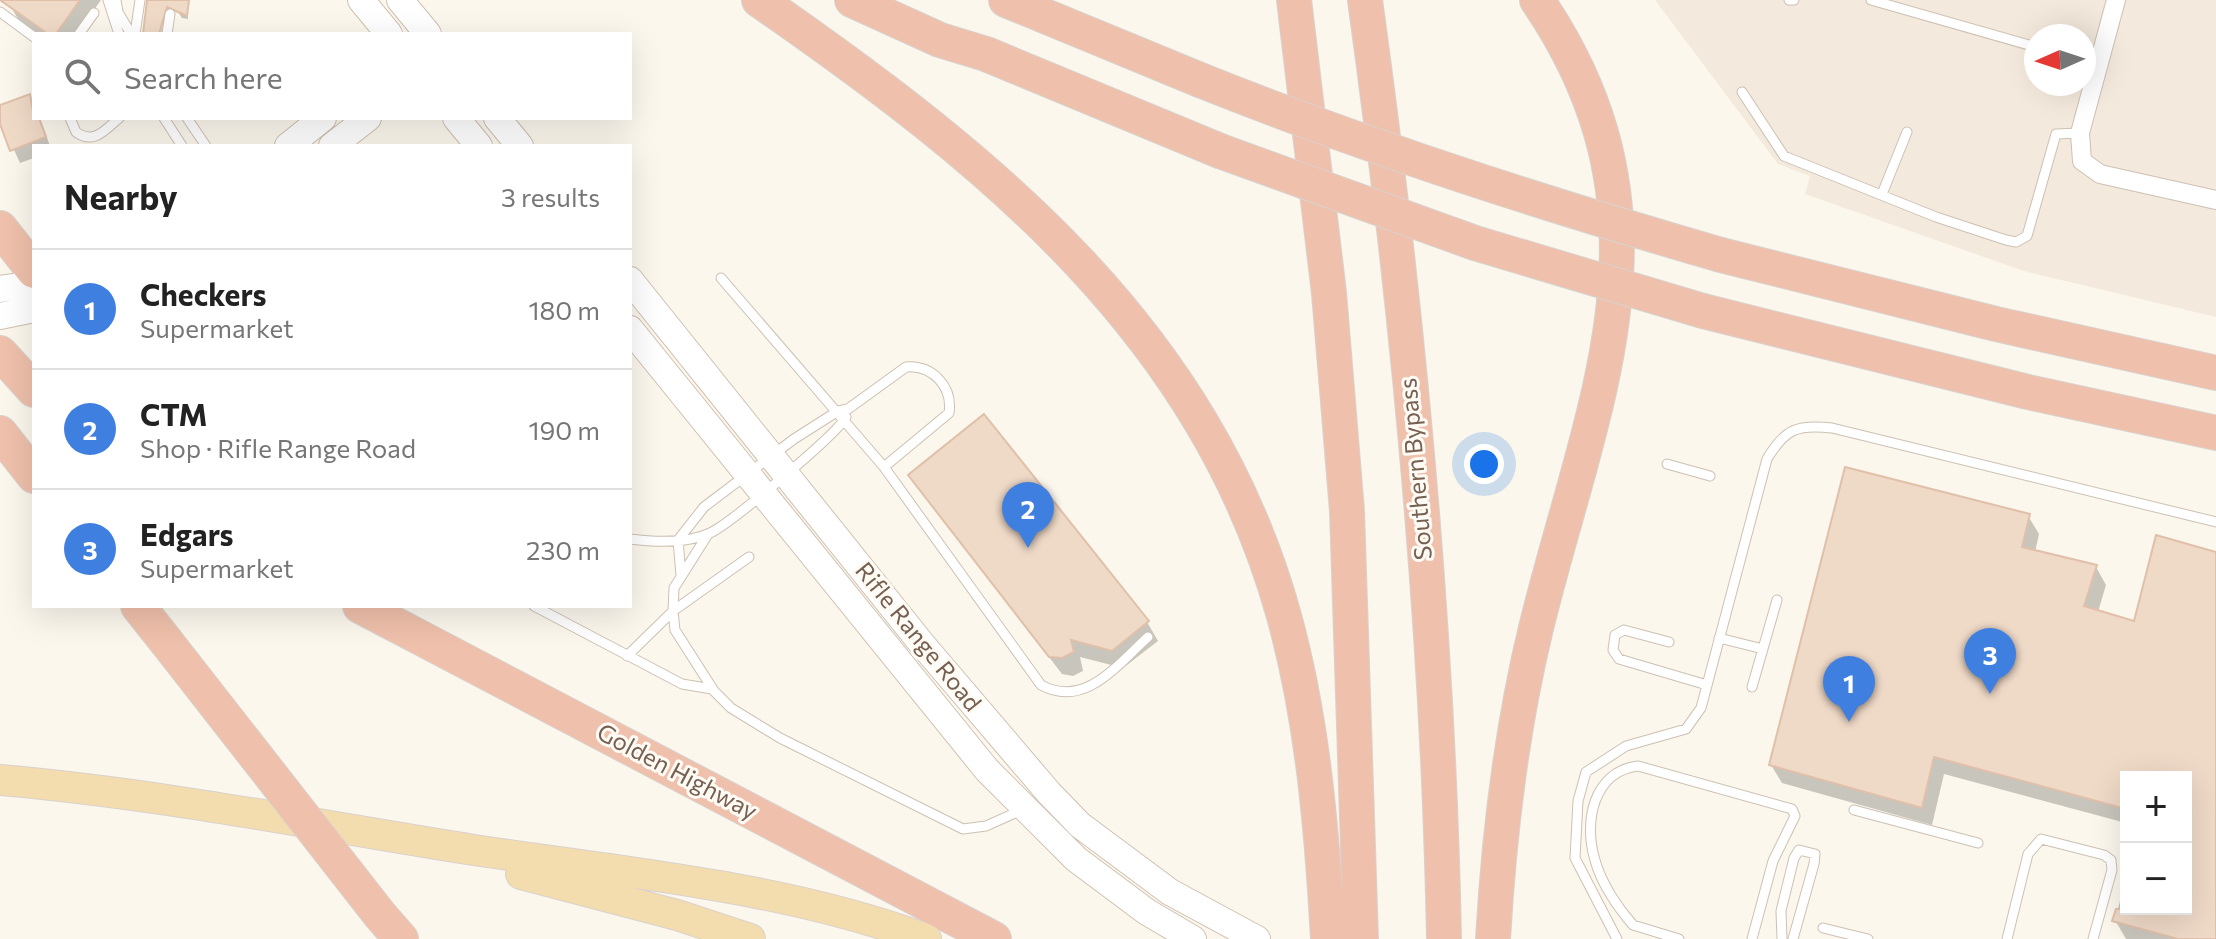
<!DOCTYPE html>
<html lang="en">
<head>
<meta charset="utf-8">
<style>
  :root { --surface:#fff; --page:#f6f6f6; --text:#222; --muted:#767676; --line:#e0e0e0; --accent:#db2777 }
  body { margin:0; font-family:Commissioner,sans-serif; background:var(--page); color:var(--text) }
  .controls { position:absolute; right:24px; bottom:24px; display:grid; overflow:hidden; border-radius:0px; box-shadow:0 8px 32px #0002 }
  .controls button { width:72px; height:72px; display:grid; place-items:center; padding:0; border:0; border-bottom:2px solid var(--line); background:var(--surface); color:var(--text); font:40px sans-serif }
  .compass { position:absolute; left:2024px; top:24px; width:72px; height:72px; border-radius:50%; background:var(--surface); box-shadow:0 8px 32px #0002; rotate:267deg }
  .you { position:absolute; left:1484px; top:464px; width:28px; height:28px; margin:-20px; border:6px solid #fff; border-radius:50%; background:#1a73e8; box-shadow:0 0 0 12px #1a73e833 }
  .badge { display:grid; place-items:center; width:52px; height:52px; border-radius:50%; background:var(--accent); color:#fff; font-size:26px; font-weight:700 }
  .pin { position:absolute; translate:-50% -66px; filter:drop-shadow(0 2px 4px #0008) }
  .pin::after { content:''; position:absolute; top:42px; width:28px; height:24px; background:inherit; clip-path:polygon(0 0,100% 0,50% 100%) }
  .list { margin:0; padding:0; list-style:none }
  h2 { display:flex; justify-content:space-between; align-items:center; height:104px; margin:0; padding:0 32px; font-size:34px }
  h2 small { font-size:26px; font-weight:400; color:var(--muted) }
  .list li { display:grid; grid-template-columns:52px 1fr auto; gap:24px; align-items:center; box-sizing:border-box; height:120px; padding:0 32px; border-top:2px solid var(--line) }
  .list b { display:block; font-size:30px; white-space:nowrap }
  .list p { margin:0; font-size:26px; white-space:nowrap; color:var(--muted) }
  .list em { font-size:26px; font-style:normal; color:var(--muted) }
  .icon { flex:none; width:44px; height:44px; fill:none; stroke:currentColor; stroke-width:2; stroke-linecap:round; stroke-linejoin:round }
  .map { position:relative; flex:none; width:2216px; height:939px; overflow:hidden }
  .search { position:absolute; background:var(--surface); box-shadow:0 8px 32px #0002; left:32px; top:32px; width:600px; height:88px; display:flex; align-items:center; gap:20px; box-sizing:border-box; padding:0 28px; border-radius:0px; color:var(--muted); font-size:30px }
  .panel { position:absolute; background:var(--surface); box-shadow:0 8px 32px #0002; left:32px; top:144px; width:600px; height:464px; border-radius:0px }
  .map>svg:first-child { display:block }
</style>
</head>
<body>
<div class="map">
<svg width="2216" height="939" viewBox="0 0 2216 939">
  <rect width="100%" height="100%" fill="#fbf7ed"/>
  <path fill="#f3e9dc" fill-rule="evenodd" d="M1655,0H2216V317L2024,271L1805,194L1810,176L1778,164ZM2036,36H2084V84H2036Z"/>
  <path fill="#0003" d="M16,0H101L77,34H35L21,24L11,7Z
    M150,0H188V19L182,18L176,9L165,14L161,34H145Z
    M29,97L34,105V118H40L50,146H34V158L20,163L0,119V108Z
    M984,417L1147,622L1158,641L1123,668L1080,657L1083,671L1073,676L1062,674L910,476Z
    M2028,516L2039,534L2035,552L2096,567L2106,585L2098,612L2135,623L2216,554V939H2126L2115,920L2126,878V909H2186V777H2126V823L1944,774L1932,825L1782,783L1771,765Z"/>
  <path fill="#efd9c7" stroke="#e0c0a9" stroke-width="2" d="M0,0H80L56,34H48Z
    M147,0H189L187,16L167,7L159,34H143Z
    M30,94L34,118H39L46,137L10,151L0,124V105Z
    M984,414L1149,621L1112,651L1071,640L1074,652L1062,658L1049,657L908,475Z
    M1845,467L2030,514L2022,547L2097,565L2084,606L2134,621L2156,535L2216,552V939H2178L2112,921L2116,909H2186V777H2126V809L1934,757L1922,808L1769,765Z"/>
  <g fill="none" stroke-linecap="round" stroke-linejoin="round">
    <defs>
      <path id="lane" d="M108,0L119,34
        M116,0L118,12L131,34
        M1789,0H1794
        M1871,0L2036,47
        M0,12L34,37
        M79,34L94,13
        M135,34L140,0
        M167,34L170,14
        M1742,92L1784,156L1936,217L2006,240L2016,242L2027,236L2056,134L2080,133
        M70,118L76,132C94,145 105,130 119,118
        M164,118L182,146
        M187,118L206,146
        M1882,194L1907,132
        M721,278L884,467L1041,685C1085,709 1118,664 1148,637
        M1667,464L1710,476
        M708,534L674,588L673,611L675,630L714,691L731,708L780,738L963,829L986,826L1024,809
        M630,539C654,542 687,544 710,533C730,524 837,434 846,417
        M681,575L678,540L704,507L794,439L838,411L848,409L906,367C933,365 953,387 949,413L884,467
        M534,606L682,684L712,689
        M1719,638L1763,649
        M1669,642L1624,630L1615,635L1613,650L1619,659L1707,685
        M627,656L673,611L749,557
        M1752,687L1777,600
        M1854,810L1978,843
        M1823,928L1868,939
        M1617,939L1575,858L1578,801L1586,772L1626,746L1686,729L1701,708L1767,459C1785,429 1797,424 1832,428L2216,522
        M1679,939L1633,925C1618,908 1601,883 1595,860C1583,821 1594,771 1638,766L1792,809L1795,816L1773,861L1752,939
        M1782,939L1781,911L1794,858L1799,850L1815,854L1814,864L1793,939
        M2007,939L2028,854L2041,839L2104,855L2111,860L2112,870L2093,939"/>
      <path id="street" d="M2116,0L2080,133L2082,161L2100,174L2216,200"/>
      <path id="secondary" d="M361,0L389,34
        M400,0L428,34
        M456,118L479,146
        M497,118L520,146
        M288,146L323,118
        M332,146L368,118
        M630,280L922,644L1049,793L1080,825L1170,892L1257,939
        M0,289L34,284
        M0,316L34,309
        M630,329L987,770L1076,859L1147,912L1193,939"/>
      <path id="primary" d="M0,780C160,794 316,825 474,850C625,873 783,886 926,939
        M521,874L677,915L750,939"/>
      <path id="highway" d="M759,0C991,161 1205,332 1284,616C1313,721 1322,831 1328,939
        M852,0L940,40L986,54L1220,151
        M1006,0L1200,80
        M1294,0L1329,293L1347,511L1361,939
        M1365,0C1408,311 1438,625 1444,939
        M0,228L34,271
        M1721,255L1996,324L2216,373
        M1703,311L2028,392L2216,433
        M0,353L34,390
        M0,433L34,476
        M138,606L165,640
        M360,606L994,939
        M380,915L401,939
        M1493,939C1499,833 1511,731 1536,628C1591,403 1686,218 1537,0"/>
    </defs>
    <use href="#lane" stroke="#cdc0b3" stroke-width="11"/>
    <use href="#street" stroke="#cdc0b3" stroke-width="20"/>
    <use href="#secondary" stroke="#d0c0b1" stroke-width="28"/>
    <use href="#primary" stroke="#d9d2ce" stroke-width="32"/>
    <use href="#highway" stroke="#d9d2ce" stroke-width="36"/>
    <use href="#lane" stroke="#fff" stroke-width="9"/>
    <use href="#street" stroke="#fff" stroke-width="18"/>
    <use href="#secondary" stroke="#fff" stroke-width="26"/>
    <use href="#primary" stroke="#f3dcad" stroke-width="30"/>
    <use href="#highway" stroke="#efc0ab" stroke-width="34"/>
    <defs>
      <path id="highway-bridge" d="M1200,80C1370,148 1544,204 1721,255
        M1220,151L1475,243L1703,311
        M165,640L380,915"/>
    </defs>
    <use href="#highway-bridge" stroke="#d9d2ce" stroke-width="36" stroke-linecap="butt"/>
    <use href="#highway-bridge" stroke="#efc0ab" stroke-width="34"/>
  </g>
  <g text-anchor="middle" stroke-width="6" stroke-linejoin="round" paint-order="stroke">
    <g font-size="24" fill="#766051" stroke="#fefaf4">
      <text transform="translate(1416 469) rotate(-95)" y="8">Southern Bypass</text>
      <text transform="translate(918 637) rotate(51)" y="8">Rifle Range Road</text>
      <text transform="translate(677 772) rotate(28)" y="8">Golden Highway</text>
    </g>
  </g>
</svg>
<div class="controls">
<button>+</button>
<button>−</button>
</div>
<svg class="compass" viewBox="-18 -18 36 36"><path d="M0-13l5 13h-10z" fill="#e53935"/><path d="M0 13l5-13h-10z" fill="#767676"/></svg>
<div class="you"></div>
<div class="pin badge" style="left:1849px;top:722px;background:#3f7fe0">1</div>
<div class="pin badge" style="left:1028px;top:548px;background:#3f7fe0">2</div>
<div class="pin badge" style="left:1990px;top:694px;background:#3f7fe0">3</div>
<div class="search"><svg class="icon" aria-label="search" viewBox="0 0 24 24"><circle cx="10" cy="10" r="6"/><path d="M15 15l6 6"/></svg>Search here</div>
<section class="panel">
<h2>Nearby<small>3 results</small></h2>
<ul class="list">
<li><span class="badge" style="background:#3f7fe0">1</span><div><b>Checkers</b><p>Supermarket</p></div><em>180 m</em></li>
<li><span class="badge" style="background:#3f7fe0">2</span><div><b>CTM</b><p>Shop · Rifle Range Road</p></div><em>190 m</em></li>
<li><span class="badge" style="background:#3f7fe0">3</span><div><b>Edgars</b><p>Supermarket</p></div><em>230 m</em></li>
</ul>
</section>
</div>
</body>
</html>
